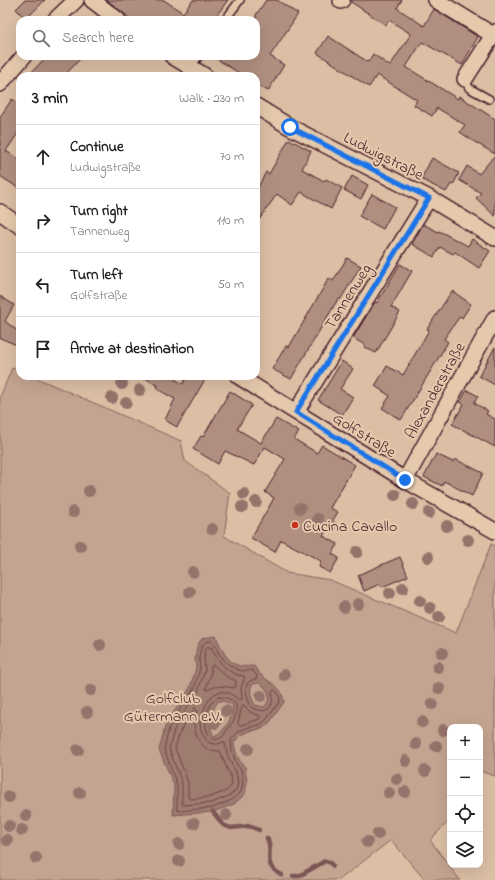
<!DOCTYPE html>
<html lang="en">
<head>
<meta charset="utf-8">
<style>
  :root { --surface:#fff; --page:#f6f6f6; --text:#222; --muted:#767676; --line:#e0e0e0 }
  body { margin:0; font-family:"Indie Flower",sans-serif; background:var(--page); color:var(--text) }
  .controls { position:absolute; right:12px; bottom:12px; display:grid; overflow:hidden; border-radius:8px; box-shadow:0 4px 16px #0002 }
  .controls button { width:36px; height:36px; display:grid; place-items:center; padding:0; border:0; border-bottom:1px solid var(--line); background:var(--surface); color:var(--text); font:20px sans-serif }
  .stop { position:absolute; width:12px; height:12px; margin:-9px; border:3px solid #1a73e8; border-radius:50%; background:#fff }
  .stop.end { background:#1a73e8; border-color:#fff; box-shadow:0 1px 4px #0008 }
  .list { margin:0; padding:0; list-style:none }
  h2 { display:flex; justify-content:space-between; align-items:center; height:52px; margin:0; padding:0 16px; font-size:17px }
  h2 small { font-size:13px; font-weight:400; color:var(--muted) }
  .list li { display:grid; grid-template-columns:26px 1fr auto; gap:12px; align-items:center; box-sizing:border-box; height:64px; padding:0 16px; border-top:1px solid var(--line) }
  .list b { display:block; font-size:15px; white-space:nowrap }
  .list p { margin:0; font-size:13px; white-space:nowrap; color:var(--muted) }
  .list em { font-size:13px; font-style:normal; color:var(--muted) }
  .icon { flex:none; width:22px; height:22px; fill:none; stroke:currentColor; stroke-width:2; stroke-linecap:round; stroke-linejoin:round }
  .map { position:relative; flex:none; width:495px; height:880px; overflow:hidden }
  .search { position:absolute; background:var(--surface); box-shadow:0 4px 16px #0002; left:16px; top:16px; width:244px; height:44px; display:flex; align-items:center; gap:10px; box-sizing:border-box; padding:0 14px; border-radius:12px; color:var(--muted); font-size:15px }
  .panel { position:absolute; background:var(--surface); box-shadow:0 4px 16px #0002; left:16px; top:72px; width:244px; height:308px; border-radius:12px }
  .map>svg:first-child { display:block }
</style>
</head>
<body>
<div class="map">
<svg width="495" height="880" viewBox="0 0 495 880">
  <rect width="100%" height="100%" fill="#dbbfa4"/>
  <filter id="ink" filterUnits="userSpaceOnUse"><feTurbulence type="fractalNoise" baseFrequency=".025" numOctaves="2"/><feDisplacementMap in="SourceGraphic" scale="8" xChannelSelector="R" yChannelSelector="G"/><feConvolveMatrix kernelMatrix="1 2 1 2 8 2 1 2 1" color-interpolation-filters="sRGB"/></filter>
  <g filter="url(#ink)">
    <path fill="#c3a490" stroke="#86625e" d="M12,368L20,371V376H32L181,441L185,461L230,493L224,536L287,573L330,580L456,633L491,544L495,546V776L480,771V727H450V821L448,822L430,840L460,880H425L391,840L339,880H0V397Z"/>
    <path fill="#9e7b70" stroke="#7c5654" fill-rule="evenodd" d="M216,636C221,648 227,663 240,666C244,667 250,666 254,666C256,669 259,673 262,676C273,685 282,686 284,702L270,722L262,729L250,731L241,735L234,742C235,751 238,761 245,767L247,783L245,794L234,804L213,812L173,815L174,785L159,750L165,727L170,718L190,688L196,668L195,658L197,647L200,641L203,638ZM260,683C269,691 273,697 264,707L255,705C251,697 249,692 252,684ZM218,701C224,701 228,702 233,706C233,717 225,732 214,736C206,723 211,713 218,701Z"/>
    <g fill="none" stroke-linecap="round" stroke-linejoin="round">
      <path stroke="#6c4447" stroke-width="1" d="M212,641C215,644 216,648 218,652C222,659 231,668 239,670C243,672 248,670 252,670L257,676L256,679C240,681 247,698 252,708C256,709 262,712 266,710C273,708 273,698 272,692L274,690C278,691 280,697 280,701L266,720L260,725L249,727L239,731L231,740L232,752L237,765L241,769L243,783L241,792L232,800L212,808L179,811L177,809V785L164,749L169,728L173,720L194,689L200,669L199,658L201,648L203,644L205,642Z
        M207,647H211C217,660 228,675 244,676L245,677L241,688L242,699L239,700C221,684 209,693 203,713C202,716 200,719 200,722C200,730 205,744 214,744C217,745 220,743 223,742L225,743L227,754L233,767L236,772L238,783L236,790L229,796L211,803L184,805L182,804V783L169,749L174,730L177,723L198,691L205,670L204,658L205,650Z
        M213,665L215,666L226,676L236,681V683L235,688C225,687 217,684 208,690L206,689V688L211,673V667Z
        M218,697C244,697 239,716 227,730C225,733 223,736 221,738C219,739 216,739 215,740C199,733 206,703 218,697Z
        M243,705L245,706L250,712L260,716V718L257,720L241,725H239L238,723Z
        M195,708L197,710C196,714 194,719 194,723C194,732 199,744 207,749C212,751 216,750 220,751L227,769L230,774L232,782L231,786L226,791L210,797L190,799L188,797V782L175,748L180,732L183,726Z"/>
      <path stroke="#7c5654" stroke-width="4.5" d="M213,812L223,825L231,828L249,826L259,830
        M267,838C275,855 260,864 282,875
        M293,876H299L325,861L329,862L333,866"/>
    </g>
    <path fill="#b08f81" stroke="#4a1f2b" d="M25,0H45L26,19L16,9Z
      M107,0H164L183,13L193,0H228L213,20H132Z
      M266,0H277L298,14L270,56L284,65L268,91L256,84V76H244L212,56H256V15Z
      M351,0H402L397,8L424,26L434,9L478,37L462,65L422,42L406,67L458,99L459,96L495,119V154L473,141L460,132L465,125L437,108L432,116L414,105L417,100L377,75L369,87L317,53L328,36L368,62L373,54L390,66L411,34L389,20L386,25L351,2Z
      M47,56H83L64,76H28Z
      M12,99L20,104V130L6,151L20,160V189L0,176V117Z
      M289,139L311,151L302,169L324,181L326,179L342,188L331,209L301,192L292,205L277,194L256,224V191L266,172L269,174Z
      M495,155V216L476,198L481,193L459,180L467,166L479,174Z
      M432,158L459,173L453,185L451,184L446,192L421,179Z
      M352,176L368,185L361,199L344,190Z
      M372,194L395,207L383,229L359,216Z
      M423,224L438,232L439,231L468,246L472,239L490,251L479,268L455,252L453,254L440,247L434,257L412,244Z
      M347,258L361,266L340,300L338,299L291,379L272,369L286,346L289,347L329,278L333,281Z
      M400,264L412,271L391,307L400,312L376,353L364,347L365,345L353,338L375,302L377,303Z
      M452,291L471,304L462,318L460,316L444,339L448,342L401,420L382,408L390,396L375,386L387,366L403,375L429,330L427,329Z
      M0,296L14,305L5,321L20,333L17,345L0,338Z
      M495,347V385L479,376Z
      M342,361L353,369L340,389L353,397L342,415L318,400Z
      M142,376H169L183,384L187,376H207L177,427L165,420L175,399L157,389L158,386Z
      M467,390L478,396L474,403L488,411L486,414L495,419V447L452,424L464,404L460,402Z
      M230,391L252,405L237,429L261,443L276,419L299,432L294,439L317,453L322,445L355,465L330,508L338,512L323,536L338,544L332,554L339,558L330,573L319,567L321,561L281,540L275,552L251,538L274,498L265,492L285,459L265,447L254,465L225,451L218,464L193,449L201,436L203,437Z
      M436,454L453,462L455,459L483,473L472,496L444,481L442,486L424,477Z
      M400,557L408,576L382,587L380,584L364,591L358,575Z"/>
    <g fill="none" stroke-linecap="round" stroke-linejoin="round">
      <defs>
        <path id="lane" d="M225,20L240,0
          M190,67L199,56
          M465,79L469,88L489,99"/>
        <path id="street" d="M92,0L118,20
          M436,0L493,35
          M341,1L342,0
          M55,20L76,0
          M172,56L205,76
          M465,79L495,32
          M0,84L24,56
          M256,106L290,127L429,198L495,238
          M0,212L20,226
          M238,376L405,480L495,531
          M296,412L429,198
          M405,480L495,318"/>
      </defs>
      <use href="#lane" stroke="#4a1f2b" stroke-width="10"/>
      <use href="#street" stroke="#4a1f2b" stroke-width="18"/>
      <use href="#lane" stroke="#e4c9ac" stroke-width="7"/>
      <use href="#street" stroke="#e4c9ac" stroke-width="15"/>
    </g>
    <g fill="#95726a">
      <circle cx="122" cy="384" r="6"/>
      <circle cx="140" cy="390" r="6"/>
      <circle cx="112" cy="398" r="6"/>
      <circle cx="126" cy="403" r="6"/>
      <circle cx="89" cy="491" r="6"/>
      <circle cx="244" cy="494" r="6"/>
      <circle cx="395" cy="495" r="6"/>
      <circle cx="256" cy="502" r="6"/>
      <circle cx="413" cy="504" r="6"/>
      <circle cx="242" cy="507" r="6"/>
      <circle cx="300" cy="508" r="6"/>
      <circle cx="73" cy="512" r="6"/>
      <circle cx="429" cy="513" r="6"/>
      <circle cx="318" cy="519" r="6"/>
      <circle cx="331" cy="526" r="6"/>
      <circle cx="447" cy="526" r="6"/>
      <circle cx="212" cy="529" r="6"/>
      <circle cx="468" cy="540" r="6"/>
      <circle cx="80" cy="546" r="6"/>
      <circle cx="357" cy="552" r="6"/>
      <circle cx="428" cy="557" r="6"/>
      <circle cx="193" cy="572" r="6"/>
      <circle cx="403" cy="588" r="6"/>
      <circle cx="190" cy="592" r="6"/>
      <circle cx="390" cy="593" r="6"/>
      <circle cx="420" cy="601" r="6"/>
      <circle cx="358" cy="604" r="6"/>
      <circle cx="344" cy="607" r="6"/>
      <circle cx="430" cy="608" r="6"/>
      <circle cx="439" cy="617" r="6"/>
      <circle cx="100" cy="645" r="6"/>
      <circle cx="442" cy="653" r="6"/>
      <circle cx="438" cy="667" r="6"/>
      <circle cx="284" cy="675" r="6"/>
      <circle cx="439" cy="688" r="6"/>
      <circle cx="91" cy="690" r="6"/>
      <circle cx="261" cy="696" r="6"/>
      <circle cx="432" cy="704" r="6"/>
      <circle cx="226" cy="711" r="6"/>
      <circle cx="87" cy="712" r="6"/>
      <circle cx="422" cy="722" r="6"/>
      <circle cx="215" cy="723" r="6"/>
      <circle cx="443" cy="730" r="6"/>
      <circle cx="416" cy="744" r="6"/>
      <circle cx="436" cy="746" r="6"/>
      <circle cx="248" cy="749" r="6"/>
      <circle cx="78" cy="750" r="6"/>
      <circle cx="406" cy="761" r="6"/>
      <circle cx="425" cy="771" r="6"/>
      <circle cx="397" cy="779" r="6"/>
      <circle cx="405" cy="792" r="6"/>
      <circle cx="80" cy="793" r="6"/>
      <circle cx="389" cy="793" r="6"/>
      <circle cx="9" cy="797" r="6"/>
      <circle cx="226" cy="815" r="6"/>
      <circle cx="26" cy="816" r="6"/>
      <circle cx="194" cy="823" r="6"/>
      <circle cx="9" cy="826" r="6"/>
      <circle cx="22" cy="830" r="6"/>
      <circle cx="378" cy="834" r="6"/>
      <circle cx="7" cy="840" r="6"/>
      <circle cx="367" cy="842" r="6"/>
      <circle cx="179" cy="844" r="6"/>
      <circle cx="36" cy="858" r="6"/>
      <circle cx="179" cy="861" r="6"/>
    </g>
  </g>
  <g fill="none" stroke-linecap="round" stroke-linejoin="round" filter="url(#ink)">
    <path stroke="#1a73e8" stroke-width="5" d="M290,127L429,198L296,412L405,480"/>
  </g>
  <circle fill="#c8321e" stroke="#e4c9ac" stroke-width="1.5" cx="295" cy="525" r="4"/>
  <g text-anchor="middle" stroke-width="4" stroke-linejoin="round" paint-order="stroke">
    <g font-size="16" fill="#4a1f2b" stroke="#e4c9ac">
      <text transform="translate(384 155) rotate(27)" y="6">Ludwigstraße</text>
      <text transform="translate(347 296) rotate(-58)" y="6">Tannenweg</text>
      <text transform="translate(434 390) rotate(-61)" y="6">Alexanderstraße</text>
      <text transform="translate(365 434) rotate(32)" y="6">Golfstraße</text>
    </g>
    <g font-size="16" fill="#4a1f2b" stroke="#e4c9ac" text-anchor="start">
      <text x="303" y="531">Cucina Cavallo</text>
    </g>
    <g font-size="16" fill="#5c333a" stroke="#e4c9ac">
      <text x="173" y="703">Golfclub<tspan x="173" dy="18">Gütermann e.V.</tspan></text>
    </g>
  </g>
</svg>
<div class="controls">
<button>+</button>
<button>−</button>
<button><svg class="icon" aria-label="locate" viewBox="0 0 24 24"><circle cx="12" cy="12" r="6"/><path d="M12 2v4M12 18v4M2 12h4M18 12h4"/></svg></button>
<button><svg class="icon" aria-label="layers" viewBox="0 0 24 24"><path d="M12 4l9 5-9 5-9-5zM3 14l9 5 9-5"/></svg></button>
</div>
<div class="stop" style="left:290px;top:127px"></div>
<div class="stop end" style="left:405px;top:480px"></div>
<div class="search"><svg class="icon" aria-label="search" viewBox="0 0 24 24"><circle cx="10" cy="10" r="6"/><path d="M15 15l6 6"/></svg>Search here</div>
<section class="panel">
<h2>3 min<small>Walk · 230 m</small></h2>
<ul class="list">
<li><svg class="icon" aria-label="ahead" viewBox="0 0 24 24"><path d="M12 20V5M6 11l6-6 6 6"/></svg><div><b>Continue</b><p>Ludwigstraße</p></div><em>70 m</em></li>
<li><svg class="icon" aria-label="right" viewBox="0 0 24 24"><path d="M7 20v-9h11M14 6l5 5-5 5"/></svg><div><b>Turn right</b><p>Tannenweg</p></div><em>110 m</em></li>
<li><svg class="icon" aria-label="left" viewBox="0 0 24 24"><path d="M17 20v-9H6M10 6l-5 5 5 5"/></svg><div><b>Turn left</b><p>Golfstraße</p></div><em>50 m</em></li>
<li><svg class="icon" aria-label="arrive" viewBox="0 0 24 24"><path d="M6 21V4h12l-3 4 3 4H6"/></svg><div><b>Arrive at destination</b></div></li>
</ul>
</section>
</div>
</body>
</html>
